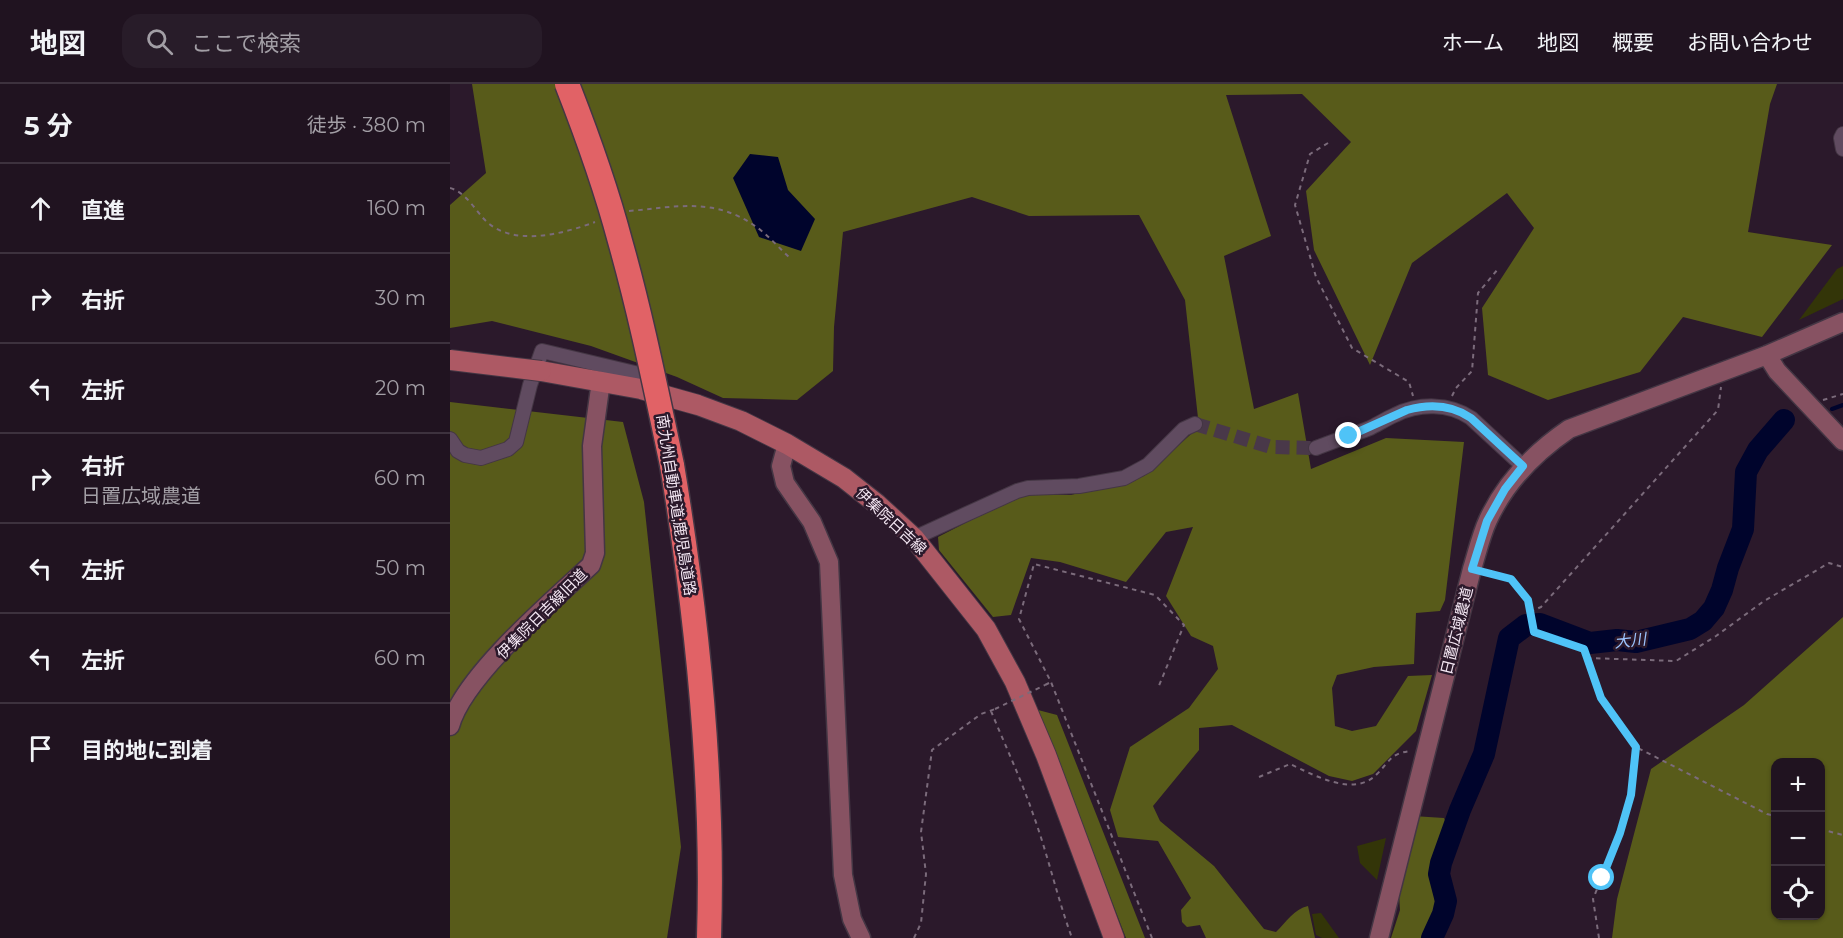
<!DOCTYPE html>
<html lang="ja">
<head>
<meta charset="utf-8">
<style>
  :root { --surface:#201320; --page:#281c29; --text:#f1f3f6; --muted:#a29ea5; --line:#3d323e }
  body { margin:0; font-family:Montserrat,"Noto Sans JP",sans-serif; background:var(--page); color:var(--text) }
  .controls { position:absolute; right:18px; bottom:18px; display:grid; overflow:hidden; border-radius:12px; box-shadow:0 2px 4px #0004 }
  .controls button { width:54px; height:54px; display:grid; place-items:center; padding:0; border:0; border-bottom:2px solid var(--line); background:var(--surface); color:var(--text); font:30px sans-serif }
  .stop { position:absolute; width:18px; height:18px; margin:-14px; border:4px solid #4fc3f7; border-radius:50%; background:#fff }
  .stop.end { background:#4fc3f7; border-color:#fff; box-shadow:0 2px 6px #0008 }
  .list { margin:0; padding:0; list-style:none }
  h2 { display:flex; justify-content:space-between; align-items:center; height:78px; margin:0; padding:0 24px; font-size:26px }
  h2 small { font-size:20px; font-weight:400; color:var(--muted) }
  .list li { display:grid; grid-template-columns:39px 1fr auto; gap:18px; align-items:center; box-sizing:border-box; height:90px; padding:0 24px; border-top:2px solid var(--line) }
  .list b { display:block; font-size:22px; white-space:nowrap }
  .list p { margin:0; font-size:20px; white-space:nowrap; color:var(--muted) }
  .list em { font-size:20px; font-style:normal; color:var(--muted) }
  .icon { flex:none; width:33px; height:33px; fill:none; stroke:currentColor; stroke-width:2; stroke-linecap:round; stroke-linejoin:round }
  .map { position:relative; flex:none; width:1393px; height:854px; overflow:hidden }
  header { display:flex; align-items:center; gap:36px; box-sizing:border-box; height:84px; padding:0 30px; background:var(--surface); border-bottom:2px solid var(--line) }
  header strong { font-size:28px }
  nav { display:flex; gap:33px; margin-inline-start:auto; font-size:21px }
  .search { width:420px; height:54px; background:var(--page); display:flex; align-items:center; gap:15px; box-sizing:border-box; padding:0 21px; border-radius:18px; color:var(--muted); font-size:22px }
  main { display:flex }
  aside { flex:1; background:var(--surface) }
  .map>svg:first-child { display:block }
</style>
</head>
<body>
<header>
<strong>地図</strong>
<div class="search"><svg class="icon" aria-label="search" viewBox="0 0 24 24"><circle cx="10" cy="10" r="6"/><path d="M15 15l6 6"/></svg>ここで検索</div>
<nav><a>ホーム</a><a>地図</a><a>概要</a><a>お問い合わせ</a></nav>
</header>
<main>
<aside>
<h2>5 分<small>徒歩 · 380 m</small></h2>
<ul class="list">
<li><svg class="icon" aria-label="ahead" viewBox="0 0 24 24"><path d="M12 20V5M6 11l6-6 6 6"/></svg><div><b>直進</b></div><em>160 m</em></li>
<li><svg class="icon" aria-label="right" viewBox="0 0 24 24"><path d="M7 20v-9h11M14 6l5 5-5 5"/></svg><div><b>右折</b></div><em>30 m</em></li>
<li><svg class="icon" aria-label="left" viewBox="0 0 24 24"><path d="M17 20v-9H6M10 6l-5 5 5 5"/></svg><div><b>左折</b></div><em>20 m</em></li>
<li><svg class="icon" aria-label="right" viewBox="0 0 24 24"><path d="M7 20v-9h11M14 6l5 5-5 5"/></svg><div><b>右折</b><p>日置広域農道</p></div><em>60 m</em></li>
<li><svg class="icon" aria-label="left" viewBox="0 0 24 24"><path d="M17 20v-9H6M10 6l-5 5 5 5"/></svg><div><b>左折</b></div><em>50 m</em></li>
<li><svg class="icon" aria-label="left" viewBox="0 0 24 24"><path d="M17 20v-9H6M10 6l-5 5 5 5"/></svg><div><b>左折</b></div><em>60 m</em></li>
<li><svg class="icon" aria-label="arrive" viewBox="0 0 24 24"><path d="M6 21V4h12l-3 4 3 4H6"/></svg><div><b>目的地に到着</b></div></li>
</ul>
</aside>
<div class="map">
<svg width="1393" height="854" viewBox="0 0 1393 854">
  <rect width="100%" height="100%" fill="#2b192b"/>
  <path fill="#333508" d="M1393,182V215L1349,236L1387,185Z
    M936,754L927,796L910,779L907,762Z
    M871,829L889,854H872L866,851L862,830Z"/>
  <path fill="#585b1a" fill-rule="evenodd" d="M22,0H1327L1320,20L1298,148L1382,161L1312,253L1233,233L1190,288L1098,316L1038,291L1032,224L1084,144L1057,109L962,179L920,281L864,166L856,107L901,58L852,10L776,11L821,152L774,172L804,325L848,309L861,385L936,354L1014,358L995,516L990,527L966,529L964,580L924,583L887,591L882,604L885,642L902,647L926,642L958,592L982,591L966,647L923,690L902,697L879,692L782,641L749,644V666L703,722L710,737L764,782L814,845L826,848C836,838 844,825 858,822L865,854H756L750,841L737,843L732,838L731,826L741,814L708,757L668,753L660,726L680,663L739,624L768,585L763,562L741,552L716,512L743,443L716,448L676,498L610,478L581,474L561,531L543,533L489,466L488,453L572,410L621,411L694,392L749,343L735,216L689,131L579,132L522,113L393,148L384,243L383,287L347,316L273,314L227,293L141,262L42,237L0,244V121L36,89Z
    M0,318L173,338L194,418L231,763L217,854H0Z
    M1393,533V854H1162L1167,815L1201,685L1294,621ZM1326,678H1370V832H1326Z
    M588,626L607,631L695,854H676Z
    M963,732L994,734L997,741L982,797L987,832L978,854H941L950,826L947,781Z"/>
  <path fill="#00042c" d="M300,70L328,73L338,106L365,135L351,167L309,153L283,94Z"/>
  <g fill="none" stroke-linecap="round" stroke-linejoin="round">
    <path stroke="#00042c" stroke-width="4" d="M1382,325L1393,321"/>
    <path stroke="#00042c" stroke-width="22" d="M982,854L993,830L996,817L989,790L991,779L1010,726L1034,670L1059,554L1076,541L1090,540L1140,559L1167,556L1186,558L1240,545L1253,537L1264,524L1272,506L1278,484L1293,445L1296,388L1308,366L1334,336"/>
    <path stroke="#493849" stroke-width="14" stroke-dasharray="14 7" stroke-linecap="butt" d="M745,340L821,363L866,364"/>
    <defs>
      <path id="street" d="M1393,50L1391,54L1393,65
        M0,355L8,367L15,371L31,374L58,365L66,358L80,301L92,267L189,290L191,305
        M866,364C884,357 902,351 920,344C928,340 936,335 945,331C969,319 999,319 1021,334L1073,382
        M464,454L567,407L578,404L629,402L674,394L698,381L734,345L745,340"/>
      <path id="secondary" d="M1317,271L1327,287L1393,357
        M337,360L331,382L335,399L362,438L379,478L393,791L402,835L411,854
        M0,642C13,593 102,517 141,481L145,469L142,362L151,297
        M929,854L1022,485C1027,469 1031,451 1038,436C1056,397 1084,369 1119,345L1317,271L1393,238"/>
      <path id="primary" d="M91,287L191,305L248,321L291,337L337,360L394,394L427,420L464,454L536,545L565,598L596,671L664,854"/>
      <path id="highway" d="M222,381C248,537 264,696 259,854"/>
    </defs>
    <use href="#street" stroke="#443644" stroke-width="16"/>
    <use href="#secondary" stroke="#443644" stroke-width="21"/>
    <use href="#primary" stroke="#443644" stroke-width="22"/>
    <use href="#highway" stroke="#443644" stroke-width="27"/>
    <path stroke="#7b6b7b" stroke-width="2" stroke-dasharray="4.5 4.5" stroke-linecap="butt" d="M878,59L860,70L845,121L866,193L902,264L959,298L963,312
      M0,104C15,108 24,124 34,135C61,164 113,150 145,138
      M179,127C225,123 264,113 305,142C317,150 328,163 339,173
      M1002,312L1006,304L1022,287L1028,209L1048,185
      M1373,316L1393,310
      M1037,489L1061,495L1078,516L1084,548L1134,565L1151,614L1186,663L1317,730L1326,732
      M1080,528L1091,523L1268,326L1271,303
      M1137,574L1226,577L1266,552L1314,517L1379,479L1393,483
      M595,601L601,598
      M541,627C555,661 571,695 583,730C598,771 607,813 622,854
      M809,693L840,680C864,691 904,714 927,690C941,676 940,670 960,667
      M1370,745L1393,751
      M464,854L471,839L476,790L471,748L482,666L531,630L545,625
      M702,854L601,598L569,535L584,480L705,511L734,541L708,604
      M1149,854L1143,815L1170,749L1181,711L1186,663"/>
    <use href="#street" stroke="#604b60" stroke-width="14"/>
    <use href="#secondary" stroke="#875262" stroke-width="18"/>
    <use href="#primary" stroke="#ad5964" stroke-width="20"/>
    <use href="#highway" stroke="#e16266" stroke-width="24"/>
    <defs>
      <path id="primary-bridge" d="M0,276L91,287"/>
      <path id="highway-bridge" d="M117,0C137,51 156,104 170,157C191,231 206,306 222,381"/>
    </defs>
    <use href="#primary-bridge" stroke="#443644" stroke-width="22" stroke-linecap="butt"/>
    <use href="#highway-bridge" stroke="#443644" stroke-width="27" stroke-linecap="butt"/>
    <path stroke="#7b6b7b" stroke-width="2" stroke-dasharray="4.5 4.5" stroke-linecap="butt" d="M545,625L595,601"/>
    <use href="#primary-bridge" stroke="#ad5964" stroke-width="20"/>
    <use href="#highway-bridge" stroke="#e16266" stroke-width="24"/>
  </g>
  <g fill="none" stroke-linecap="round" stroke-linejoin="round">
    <path stroke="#4fc3f7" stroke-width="8" d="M899,352L957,326C979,320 1002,321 1021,334L1073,382L1055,405L1037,437L1022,485L1061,495L1078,516L1084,548L1134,565L1151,614L1186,663L1181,711L1170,749L1152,794"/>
  </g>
  <g text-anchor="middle" stroke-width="5" stroke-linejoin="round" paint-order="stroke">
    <g font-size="15" fill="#f4e7f3" stroke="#2b192b">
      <text transform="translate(226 421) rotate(81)" y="5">南九州自動車道;鹿児島道路</text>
      <text transform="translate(441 437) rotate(43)" y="5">伊集院日吉線</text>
      <text transform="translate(92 530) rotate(-45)" y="5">伊集院日吉線旧道</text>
      <text transform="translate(1007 547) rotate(-76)" y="5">日置広域農道</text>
    </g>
    <g font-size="16" font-style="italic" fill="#9cc4fe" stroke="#2b192b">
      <text transform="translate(1180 556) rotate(-6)" y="6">大川</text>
    </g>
  </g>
</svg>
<div class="controls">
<button>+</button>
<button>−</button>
<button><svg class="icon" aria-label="locate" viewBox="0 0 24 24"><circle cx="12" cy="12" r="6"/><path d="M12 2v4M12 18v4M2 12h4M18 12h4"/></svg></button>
</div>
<div class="stop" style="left:1152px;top:794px"></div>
<div class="stop end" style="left:899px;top:352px"></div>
</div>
</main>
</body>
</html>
